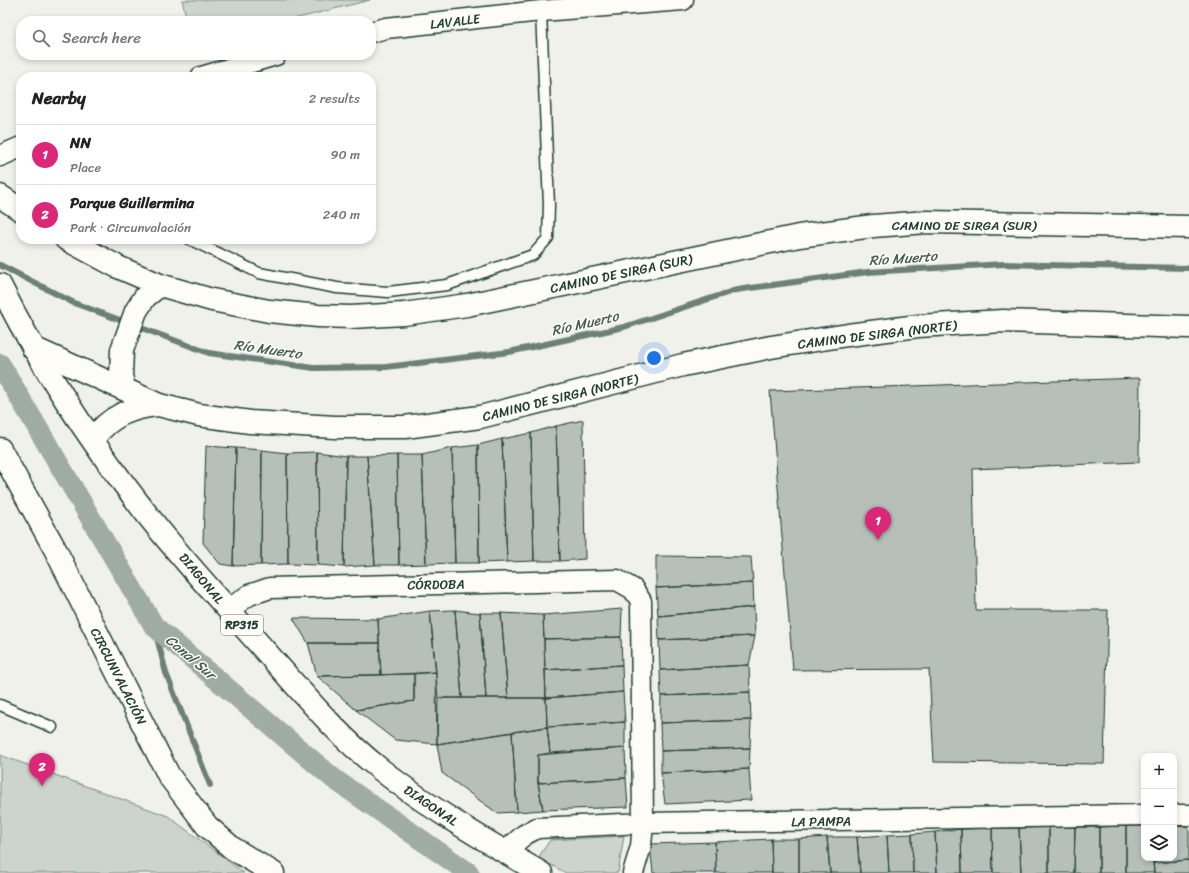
<!DOCTYPE html>
<html lang="en">
<head>
<meta charset="utf-8">
<style>
  :root { --surface:#fff; --page:#f2f2f2; --text:#222; --muted:#767676; --line:#e0e0e0; --accent:#db2777 }
  body { margin:0; font-family:Sriracha,sans-serif; background:var(--page); color:var(--text) }
  .controls { position:absolute; right:12px; bottom:12px; display:grid; overflow:hidden; border-radius:8px; box-shadow:0 2px 6px #0003 }
  .controls button { width:36px; height:36px; display:grid; place-items:center; padding:0; border:0; border-bottom:1px solid var(--line); background:var(--surface); color:var(--text); font:20px sans-serif }
  .you { position:absolute; left:654px; top:358px; width:14px; height:14px; margin:-10px; border:3px solid #fff; border-radius:50%; background:#1a73e8; box-shadow:0 0 0 6px #1a73e833 }
  .badge { display:grid; place-items:center; width:26px; height:26px; border-radius:50%; background:var(--accent); color:#fff; font-size:13px; font-weight:700 }
  .pin { position:absolute; translate:-50% -33px; filter:drop-shadow(0 1px 2px #0008) }
  .pin::after { content:''; position:absolute; top:21px; width:14px; height:12px; background:inherit; clip-path:polygon(0 0,100% 0,50% 100%) }
  .list { margin:0; padding:0; list-style:none }
  h2 { display:flex; justify-content:space-between; align-items:center; height:52px; margin:0; padding:0 16px; font-size:17px }
  h2 small { font-size:13px; font-weight:400; color:var(--muted) }
  .list li { display:grid; grid-template-columns:26px 1fr auto; gap:12px; align-items:center; box-sizing:border-box; height:60px; padding:0 16px; border-top:1px solid var(--line) }
  .list b { display:block; font-size:15px; white-space:nowrap }
  .list p { margin:0; font-size:13px; white-space:nowrap; color:var(--muted) }
  .list em { font-size:13px; font-style:normal; color:var(--muted) }
  .icon { flex:none; width:22px; height:22px; fill:none; stroke:currentColor; stroke-width:2; stroke-linecap:round; stroke-linejoin:round }
  .map { position:relative; flex:none; width:1189px; height:873px; overflow:hidden }
  .search { position:absolute; background:var(--surface); box-shadow:0 2px 6px #0003; left:16px; top:16px; width:360px; height:44px; display:flex; align-items:center; gap:10px; box-sizing:border-box; padding:0 14px; border-radius:16px; color:var(--muted); font-size:15px }
  .panel { position:absolute; background:var(--surface); box-shadow:0 2px 6px #0003; left:16px; top:72px; width:360px; height:172px; border-radius:16px }
  .map>svg:first-child { display:block }
</style>
</head>
<body>
<div class="map">
<svg width="1189" height="873" viewBox="0 0 1189 873">
  <rect width="100%" height="100%" fill="#f0f1eb"/>
  <filter id="ink" filterUnits="userSpaceOnUse"><feTurbulence type="fractalNoise" baseFrequency=".025" numOctaves="2"/><feDisplacementMap in="SourceGraphic" scale="8" xChannelSelector="R" yChannelSelector="G"/><feConvolveMatrix kernelMatrix="1 2 1 2 8 2 1 2 1" color-interpolation-filters="sRGB"/></filter>
  <g filter="url(#ink)">
    <path fill="#cdd3cd" stroke="#768880" d="M182,0H370L286,21H187Z
      M0,755L168,816L244,873H0Z
      M624,836L618,873H566L538,858L550,840Z"/>
    <g fill="none" stroke-linecap="round" stroke-linejoin="round">
      <path stroke="#6c8077" stroke-width="6" d="M0,265L74,303L209,353L314,368L386,367L509,352L624,327L736,290L868,272L1004,264L1189,268
        M154,626L166,673L210,785"/>
      <path stroke="#9faca4" stroke-width="21" d="M0,364L154,626L334,779L469,873"/>
    </g>
    <path fill="#b6bfb8" stroke="#1f3d34" d="M1140,378L1139,462L973,469L976,610H1108L1104,764L934,762L929,669L793,670L770,391Z
      M583,420L585,559L560,561L556,426Z
      M556,426L560,561H534L531,433Z
      M531,433L534,561L507,562L502,439Z
      M502,439L507,562L479,563L478,445Z
      M478,445L479,563H455L452,448Z
      M206,446L236,448L233,566L220,564L203,543Z
      M236,448L262,450L261,565L233,566Z
      M452,448L455,563L426,564L422,455Z
      M262,450L287,453L288,564L261,565Z
      M317,452L346,456L344,567L318,565Z
      M317,452L318,565L288,564L287,453Z
      M397,455H422L426,564L399,565Z
      M397,455L399,565H375L367,456Z
      M346,456H367L375,565L344,567Z
      M656,556L751,557L753,583L656,588Z
      M753,583L754,607L658,616L656,588Z
      M754,607L755,636L659,640L658,616Z
      M622,609L621,637L544,639L543,615Z
      M455,610L480,613L486,698H462Z
      M455,610L462,698H438L430,611Z
      M430,611L436,672L381,675L378,619Z
      M480,613H501L508,698H486Z
      M501,613L543,615L546,698H508Z
      M293,618L378,619L379,643H308Z
      M755,636L749,665L660,670L659,640Z
      M621,637L622,665L545,670L544,639Z
      M308,643H379L381,675L317,676Z
      M622,665L623,692L546,698L545,670Z
      M749,665L750,692L661,696L660,670Z
      M436,672L437,744L395,740L356,710L414,701V674Z
      M414,674V701L356,710L317,676Z
      M623,692L625,722L547,727L546,698Z
      M750,692L751,720L660,723L661,696Z
      M438,698H546L547,727L437,744Z
      M751,720L750,748L661,751L660,723Z
      M625,722V748L550,753L547,727Z
      M547,727L550,753L538,755V783L543,810L517,812L512,732Z
      M512,732L517,812L497,813L442,773L437,744Z
      M625,748L626,778L538,783V755Z
      M750,748L749,769L661,773V751Z
      M749,769L751,800L665,804L661,773Z
      M626,778L628,807L543,810L538,783Z
      M1126,826H1144V858H1153L1154,873H1126Z
      M1126,826V873H1099V827Z
      M1174,826L1189,827V860L1153,863V858H1174Z
      M1049,827H1075L1074,873H1049Z
      M1049,827V873H1021L1019,828Z
      M1075,827H1099V873H1074Z
      M992,828H1019L1021,873H993Z
      M992,828L993,873H962L961,829Z
      M961,829L962,873H937L935,832Z
      M935,832L937,873H913L912,834Z
      M912,834L913,873H889L887,835Z
      M887,835L889,873H860L857,837Z
      M827,837H857L860,873H830Z
      M827,837L830,873H799V839Z
      M771,839H799V873H772Z
      M771,839L772,873H716L715,842Z
      M715,842L716,873H653L650,844Z
      M1189,860V873H1154L1153,863Z"/>
    <g fill="none" stroke-linecap="round" stroke-linejoin="round">
      <defs>
        <path id="lane" d="M189,239L259,273L337,288L388,292L447,285L533,255L548,238L549,205L541,11
          M0,705L52,727"/>
        <path id="street" d="M371,32L386,28L541,11L683,0
          M201,77L276,55
          M0,156L21,147
          M228,610L249,595L270,588L617,580L633,589L641,601L643,823L641,846L633,873
          M1174,815H1189
          M506,851L524,835L537,828L643,823L1144,815"/>
        <path id="secondary" d="M0,196L21,210
          M66,239L118,267L160,285L212,300L269,311L318,316L351,317L404,314L467,305L799,236L873,226L927,222L1189,227
          M33,348L159,405L199,415L250,422L335,427H405L480,417L683,365L771,347L848,335L918,326L1003,321L1189,327
          M124,388L121,376L122,350L136,311L145,297L160,285
          M93,439C110,416 131,407 159,405"/>
        <path id="primary" d="M0,285C39,364 88,438 142,508C177,554 220,600 259,644C298,687 334,733 380,769C430,809 486,841 541,873
          M0,449L55,549L169,776L207,826L232,848L273,873"/>
      </defs>
      <use href="#lane" stroke="#1f3d34" stroke-width="13"/>
      <use href="#street" stroke="#1f3d34" stroke-width="23"/>
      <use href="#secondary" stroke="#1f3d34" stroke-width="25"/>
      <use href="#primary" stroke="#1f3d34" stroke-width="25"/>
      <use href="#lane" stroke="#fdfcf7" stroke-width="10"/>
      <use href="#street" stroke="#fdfcf7" stroke-width="20"/>
      <use href="#secondary" stroke="#fdfcf7" stroke-width="22"/>
      <use href="#primary" stroke="#fdfcf7" stroke-width="22"/>
    </g>
  </g>
  <g text-anchor="middle" stroke-width="3" stroke-linejoin="round" paint-order="stroke">
    <rect fill="#fdfcf7" stroke="#62766e" stroke-width="1" x="221" y="615" width="42" height="20" rx="3"/>
    <g font-size="12" font-weight="bold" fill="#1f3d34">
      <text x="242" y="629">RP315</text>
    </g>
    <g font-size="13" fill="#1f3d34" stroke="#fdfcf7">
      <text transform="translate(455 21) rotate(-7)" y="5">LAVALLE</text>
      <text x="964" y="230">CAMINO DE SIRGA (SUR)</text>
      <text transform="translate(621 273) rotate(-12)" y="5">CAMINO DE SIRGA (SUR)</text>
      <text transform="translate(877 334) rotate(-7)" y="5">CAMINO DE SIRGA (NORTE)</text>
      <text transform="translate(560 397) rotate(-14)" y="5">CAMINO DE SIRGA (NORTE)</text>
      <text transform="translate(202 578) rotate(50)" y="5">DIAGONAL</text>
      <text transform="translate(436 584) rotate(-1)" y="5">CÓRDOBA</text>
      <text transform="translate(119 676) rotate(63)" y="5">CIRCUNVALACIÓN</text>
      <text transform="translate(431 805) rotate(34)" y="5">DIAGONAL</text>
      <text transform="translate(821 821) rotate(-1)" y="5">LA PAMPA</text>
    </g>
    <g font-size="14" font-style="italic" fill="#455e56" stroke="#fdfcf7">
      <text transform="translate(903 258) rotate(-4)" y="5">Río Muerto</text>
      <text transform="translate(585 323) rotate(-13)" y="5">Río Muerto</text>
      <text transform="translate(268 349) rotate(8)" y="5">Río Muerto</text>
      <text transform="translate(191 657) rotate(40)" y="5">Canal Sur</text>
    </g>
  </g>
</svg>
<div class="controls">
<button>+</button>
<button>−</button>
<button><svg class="icon" aria-label="layers" viewBox="0 0 24 24"><path d="M12 4l9 5-9 5-9-5zM3 14l9 5 9-5"/></svg></button>
</div>
<div class="you"></div>
<div class="pin badge" style="left:878px;top:540px">1</div>
<div class="pin badge" style="left:42px;top:786px">2</div>
<div class="search"><svg class="icon" aria-label="search" viewBox="0 0 24 24"><circle cx="10" cy="10" r="6"/><path d="M15 15l6 6"/></svg>Search here</div>
<section class="panel">
<h2>Nearby<small>2 results</small></h2>
<ul class="list">
<li><span class="badge">1</span><div><b>NN</b><p>Place</p></div><em>90 m</em></li>
<li><span class="badge">2</span><div><b>Parque Guillermina</b><p>Park · Circunvalación</p></div><em>240 m</em></li>
</ul>
</section>
</div>
</body>
</html>
